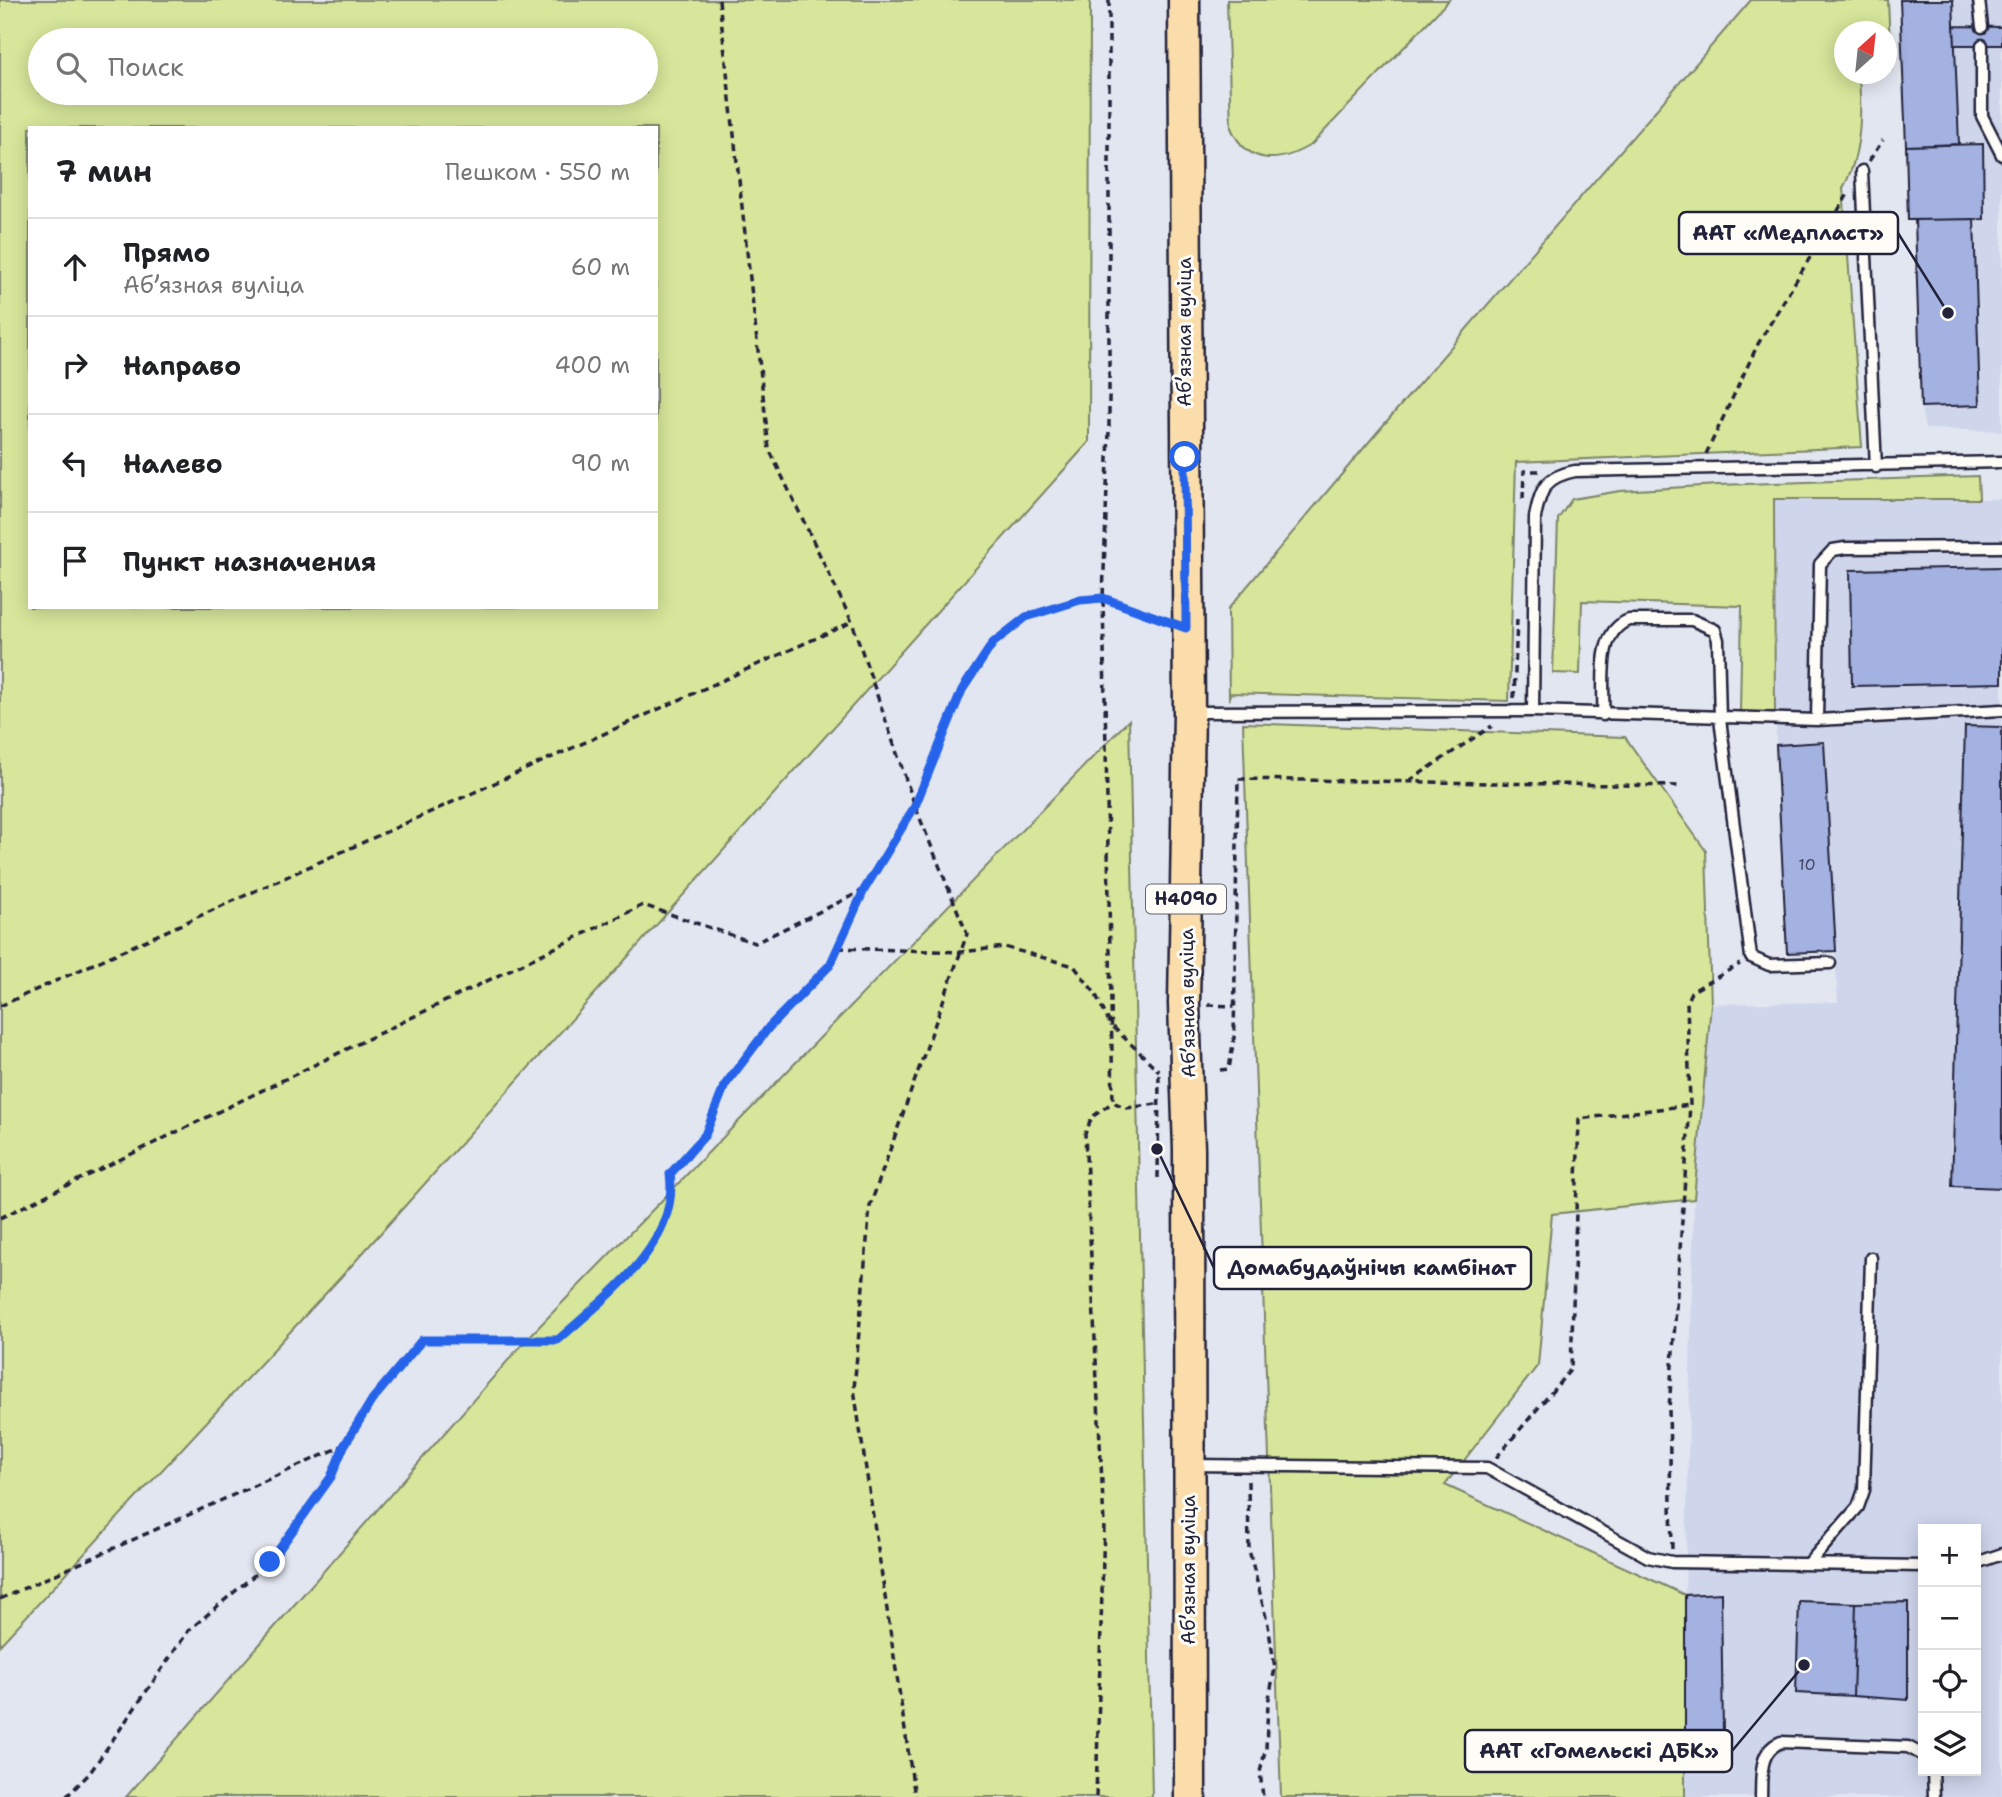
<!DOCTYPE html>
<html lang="ru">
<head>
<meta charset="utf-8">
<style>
  :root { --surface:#fff; --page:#f6f6f6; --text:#202124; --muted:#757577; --line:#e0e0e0 }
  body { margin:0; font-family:"Shantell Sans",sans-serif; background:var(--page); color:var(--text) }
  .controls { position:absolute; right:21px; bottom:21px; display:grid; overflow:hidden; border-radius:0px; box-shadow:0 4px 18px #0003 }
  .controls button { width:63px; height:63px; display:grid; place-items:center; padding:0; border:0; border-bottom:2px solid var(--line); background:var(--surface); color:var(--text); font:35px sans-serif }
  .compass { position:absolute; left:1834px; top:21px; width:63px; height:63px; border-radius:50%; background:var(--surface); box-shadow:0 4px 18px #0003; rotate:27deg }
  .stop { position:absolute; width:21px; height:21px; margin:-16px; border:5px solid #2563eb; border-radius:50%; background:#fff }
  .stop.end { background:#2563eb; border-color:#fff; box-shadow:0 2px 7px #0008 }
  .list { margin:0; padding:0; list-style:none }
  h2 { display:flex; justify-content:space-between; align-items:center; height:91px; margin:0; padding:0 28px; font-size:30px }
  h2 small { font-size:23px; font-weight:400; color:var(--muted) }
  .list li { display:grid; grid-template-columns:46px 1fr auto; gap:21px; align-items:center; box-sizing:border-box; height:98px; padding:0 28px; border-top:2px solid var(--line) }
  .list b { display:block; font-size:26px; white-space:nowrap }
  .list p { margin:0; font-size:23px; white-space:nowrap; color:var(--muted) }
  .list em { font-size:23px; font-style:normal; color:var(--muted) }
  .icon { flex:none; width:38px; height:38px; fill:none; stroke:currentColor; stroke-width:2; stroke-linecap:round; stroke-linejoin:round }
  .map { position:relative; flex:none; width:2002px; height:1797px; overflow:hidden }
  .search { position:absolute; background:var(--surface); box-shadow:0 4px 18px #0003; left:28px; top:28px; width:630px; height:77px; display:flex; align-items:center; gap:18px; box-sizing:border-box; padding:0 24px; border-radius:38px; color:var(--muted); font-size:26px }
  .panel { position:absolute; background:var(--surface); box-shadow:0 4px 18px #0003; left:28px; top:126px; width:630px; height:483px; border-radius:0px }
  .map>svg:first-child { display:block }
</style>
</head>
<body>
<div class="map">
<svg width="2002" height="1797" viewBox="0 0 2002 1797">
  <rect width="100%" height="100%" fill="#e2e6f0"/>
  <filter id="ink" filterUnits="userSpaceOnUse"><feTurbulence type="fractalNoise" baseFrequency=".0143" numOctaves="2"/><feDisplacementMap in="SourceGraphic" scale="14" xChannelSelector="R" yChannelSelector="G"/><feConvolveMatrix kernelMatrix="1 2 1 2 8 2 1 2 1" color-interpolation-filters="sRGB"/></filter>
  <g filter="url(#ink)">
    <path fill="#cfd6ec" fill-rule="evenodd" d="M1900,0H2002V431L1925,429L1921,407L1915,220L1906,146Z
      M1774,499H2002V1797H1685V1595L1694,1199L1711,1004L1838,1002L1835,951L1787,953L1776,745ZM1923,1529H1976V1771H1923Z"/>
    <path fill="#d6e69a" stroke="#7c846a" stroke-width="2" fill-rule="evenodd" d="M0,0H1090L1089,442L352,1265L0,1645ZM40,40H646V93H40ZM30,128H656V607H30Z
      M1227,0H1449L1312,144C1280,164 1248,166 1231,128Z
      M1751,0H1888L1891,70H1887L1886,32H1844V74H1864L1859,78C1862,114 1861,157 1843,188L1862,447L1516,462L1509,701L1230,693L1229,700L1228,609L1374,436Z
      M1978,476L1979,499H1774L1775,720L1740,713L1742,606L1582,601L1580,674L1553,673L1558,519L1572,499L1620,491L1718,485Z
      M1129,720L1152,1797H126L525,1341Z
      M1243,723L1625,737L1706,851L1711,1004L1694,1199L1552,1214L1538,1365L1445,1485L1685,1595V1797H1281Z"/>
    <path fill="#a3b2e1" stroke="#22223b" stroke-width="2" d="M1900,0H1953L1959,144L1906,146Z
      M1954,26L2002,27V45H1955Z
      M1983,144L1984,219L1908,220L1906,146Z
      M1974,219L1980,405L1921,407L1915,220Z
      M2002,567V683L1852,686L1850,570Z
      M1965,726L2002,727V1188L1952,1186Z
      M1824,742L1836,951L1787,953L1776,745Z
      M1721,1593L1723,1734L1685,1736V1595Z
      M1799,1601L1856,1603L1853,1696L1796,1693Z
      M1908,1602V1700L1853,1696L1856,1603Z"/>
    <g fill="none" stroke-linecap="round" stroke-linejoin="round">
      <defs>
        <path id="lane" d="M1979,0L1982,27
          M1982,45V116L2002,155
          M1862,171L1876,467
          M1533,711L1817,720L2002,710
          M1190,712L1533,711L1535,517C1541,488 1545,477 1575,471L2002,462
          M1603,715C1605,685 1595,632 1629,620H1692L1715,630L1718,640L1720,719L1751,957L1769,965L1830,963
          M1817,720L1820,564L1833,550L1845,548L2002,547
          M1191,1465L1487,1468L1648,1557L1672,1562L1923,1566
          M1809,1563L1858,1507L1864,1490L1871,1258
          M1976,1563L2002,1554
          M1933,1771L1934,1797
          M1761,1797C1762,1776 1758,1751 1781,1742L1908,1747L1923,1755"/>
        <path id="primary" d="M1184,0L1189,712L1184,1004L1189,1149L1190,1797"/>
      </defs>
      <use href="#lane" stroke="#22223b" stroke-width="15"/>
      <use href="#primary" stroke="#22223b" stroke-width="35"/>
      <path stroke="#22223b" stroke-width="3.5" stroke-dasharray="7 5" stroke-linecap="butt" d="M719,0L769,449L852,622L915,806L967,934L870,1206L854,1389L915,1797
        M1109,0V431L1103,598L1113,1102L1126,1108L1157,1104
        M1869,161L1883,140
        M1706,454L1758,344L1848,194
        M1523,499L1524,471H1541
        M1514,698L1517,618
        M1409,781L1492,726
        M838,948L961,952L1004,947L1074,966L1095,993L1110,1024L1159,1071
        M1208,1005L1234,1006
        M0,1006L852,622
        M1220,1070L1229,1069L1234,1038L1238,779L1680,786
        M1158,1178L1159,1072
        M0,1218L643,905L755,943L862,891
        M1496,1458L1571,1369L1579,1119L1690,1105
        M1248,1481L1249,1550L1268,1625L1275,1668L1268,1703L1266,1748L1260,1772L1263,1797
        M1672,1549L1669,1409L1690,1105L1687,1001L1691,992L1740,964
        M0,1599L343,1446
        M66,1797L89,1774L189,1630L270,1562L331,1477L344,1446L372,1400L422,1341L558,1340C605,1298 680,1244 670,1174L705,1135L725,1085L769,1027L830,965L864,890L915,806L962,690L993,643L1026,617L1080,599L1103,598L1164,619
        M1096,1797L1104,1524L1085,1134L1092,1117L1113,1102"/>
      <use href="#lane" stroke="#fdfcf7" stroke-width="10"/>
      <use href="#primary" stroke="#faddab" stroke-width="30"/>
    </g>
  </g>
  <g fill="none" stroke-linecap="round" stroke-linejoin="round" filter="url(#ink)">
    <path stroke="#2563eb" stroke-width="9" d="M270,1562L331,1477L344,1446L372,1400L422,1340H558C605,1298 680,1244 670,1174L705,1135L725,1085L769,1027L830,965L864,890L915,806L962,690L993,643L1026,617L1080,600L1103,598L1186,628L1185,457"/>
  </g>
  <g text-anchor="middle" stroke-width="6" stroke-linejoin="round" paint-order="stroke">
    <g font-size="16" fill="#424664">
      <text x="1807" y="870">10</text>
    </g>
    <rect fill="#fdfcf7" stroke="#646373" stroke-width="2" x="1146" y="884.5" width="80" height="29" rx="5"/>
    <g font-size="18" font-weight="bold" fill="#22223b">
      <text x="1186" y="905">Н4090</text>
    </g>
    <g font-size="19" fill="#22223b" stroke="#fdfcf7">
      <text transform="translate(1184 332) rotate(-90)" y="7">Абʼязная вуліца</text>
      <text transform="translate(1187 1003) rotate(-91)" y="7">Абʼязная вуліца</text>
      <text transform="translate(1188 1570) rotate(-90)" y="7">Абʼязная вуліца</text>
    </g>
  </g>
  <path fill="none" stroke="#22223b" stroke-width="2.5" d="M1948 313L1898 233M1157 1149L1214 1268M1804 1665L1732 1751"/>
  <g fill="#22223b" stroke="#fdfcf7" stroke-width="2.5">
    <circle cx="1948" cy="313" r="7"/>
    <circle cx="1157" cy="1149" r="7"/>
    <circle cx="1804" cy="1665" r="7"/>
  </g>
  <g fill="#fdfcf7" stroke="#22223b" stroke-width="2.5">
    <rect x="1679" y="212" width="219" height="42" rx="7"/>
    <rect x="1214" y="1247" width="317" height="42" rx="7"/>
    <rect x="1465" y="1730" width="267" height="42" rx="7"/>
  </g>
  <g font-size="21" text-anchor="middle" font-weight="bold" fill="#22223b">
    <text x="1788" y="240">ААТ «Медпласт»</text>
    <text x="1372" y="1275">Домабудаўнічы камбінат</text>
    <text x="1599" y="1758">ААТ «Гомельскі ДБК»</text>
  </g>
</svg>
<div class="controls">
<button>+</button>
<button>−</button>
<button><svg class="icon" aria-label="locate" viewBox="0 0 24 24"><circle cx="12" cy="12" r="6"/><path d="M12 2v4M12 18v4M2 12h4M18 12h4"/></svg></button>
<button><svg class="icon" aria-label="layers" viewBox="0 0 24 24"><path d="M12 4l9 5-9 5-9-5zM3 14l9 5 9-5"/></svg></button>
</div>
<svg class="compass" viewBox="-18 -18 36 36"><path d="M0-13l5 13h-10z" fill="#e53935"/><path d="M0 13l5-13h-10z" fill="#757577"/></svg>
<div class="stop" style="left:1185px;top:457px"></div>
<div class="stop end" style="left:270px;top:1562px"></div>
<div class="search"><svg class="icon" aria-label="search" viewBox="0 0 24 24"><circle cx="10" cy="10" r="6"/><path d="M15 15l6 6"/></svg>Поиск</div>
<section class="panel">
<h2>7 мин<small>Пешком · 550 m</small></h2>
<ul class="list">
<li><svg class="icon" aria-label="ahead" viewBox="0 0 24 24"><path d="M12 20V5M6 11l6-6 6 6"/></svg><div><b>Прямо</b><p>Абʼязная вуліца</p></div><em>60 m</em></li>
<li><svg class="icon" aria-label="right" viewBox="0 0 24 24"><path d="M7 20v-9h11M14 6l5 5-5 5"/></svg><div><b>Направо</b></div><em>400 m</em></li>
<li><svg class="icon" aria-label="left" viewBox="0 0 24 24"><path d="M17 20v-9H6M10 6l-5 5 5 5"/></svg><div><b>Налево</b></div><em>90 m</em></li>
<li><svg class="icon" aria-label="arrive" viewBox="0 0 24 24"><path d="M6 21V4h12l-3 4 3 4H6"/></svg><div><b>Пункт назначения</b></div></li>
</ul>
</section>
</div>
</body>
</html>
